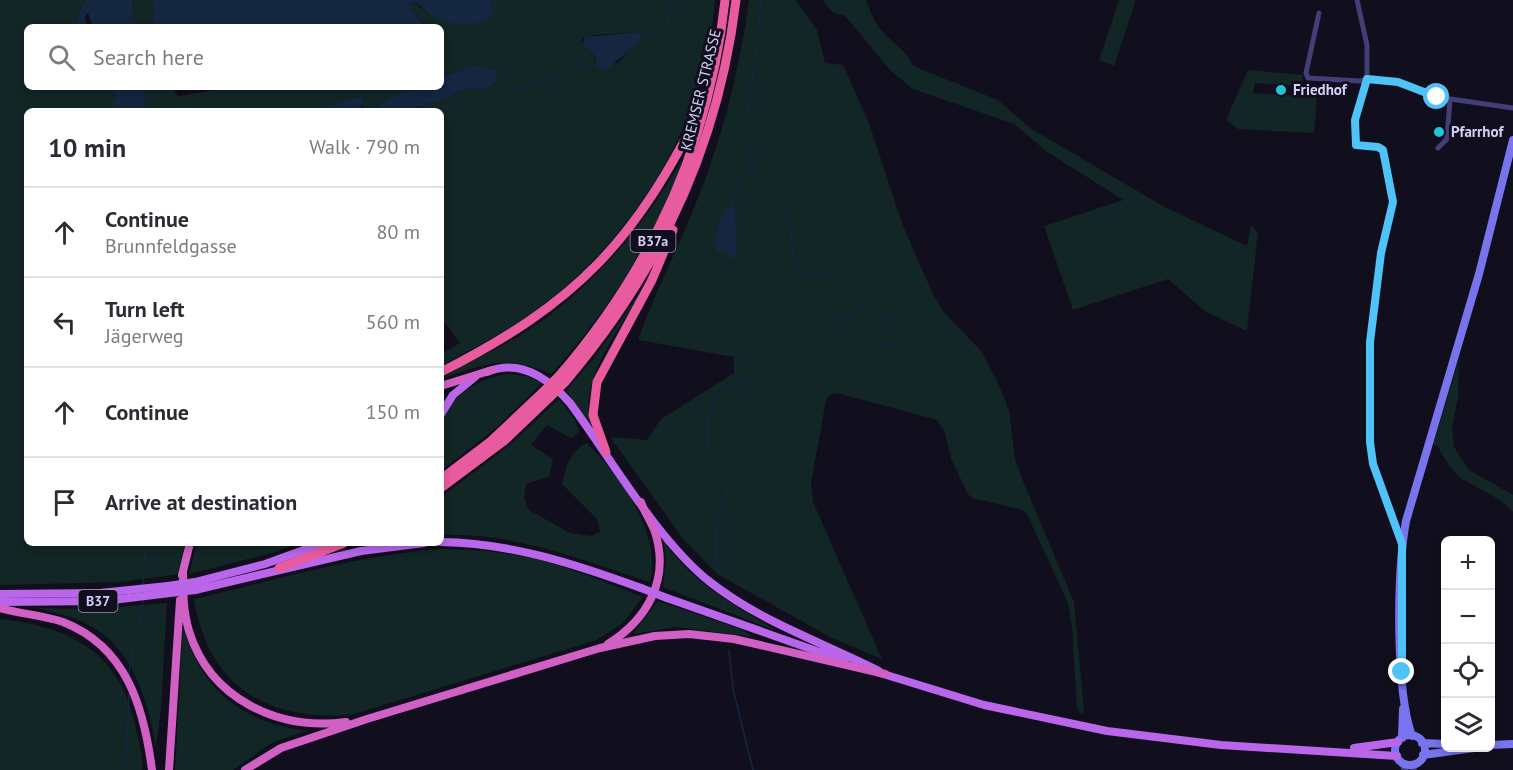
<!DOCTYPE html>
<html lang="en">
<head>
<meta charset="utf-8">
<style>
  :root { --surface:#fff; --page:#f7f7f7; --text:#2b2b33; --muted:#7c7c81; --line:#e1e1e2 }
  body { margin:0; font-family:"PT Sans",sans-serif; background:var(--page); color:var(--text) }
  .controls { position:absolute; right:18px; bottom:18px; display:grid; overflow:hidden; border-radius:9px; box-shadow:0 3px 9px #0003 }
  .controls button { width:54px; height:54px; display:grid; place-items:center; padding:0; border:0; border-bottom:2px solid var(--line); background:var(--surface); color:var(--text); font:30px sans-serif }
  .stop { position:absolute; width:18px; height:18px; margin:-14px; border:4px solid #4fc3f7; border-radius:50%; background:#fff }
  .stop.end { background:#4fc3f7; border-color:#fff; box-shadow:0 2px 6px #0008 }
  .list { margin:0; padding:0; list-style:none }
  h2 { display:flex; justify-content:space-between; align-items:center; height:78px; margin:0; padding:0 24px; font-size:26px }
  h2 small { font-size:20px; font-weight:400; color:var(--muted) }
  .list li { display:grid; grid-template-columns:39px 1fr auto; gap:18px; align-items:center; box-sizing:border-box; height:90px; padding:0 24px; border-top:2px solid var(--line) }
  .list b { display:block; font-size:22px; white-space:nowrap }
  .list p { margin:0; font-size:20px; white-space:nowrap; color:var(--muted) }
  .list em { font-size:20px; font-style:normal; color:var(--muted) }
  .icon { flex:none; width:33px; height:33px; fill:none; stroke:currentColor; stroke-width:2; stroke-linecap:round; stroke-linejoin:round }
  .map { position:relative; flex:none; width:1513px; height:770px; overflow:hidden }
  .search { position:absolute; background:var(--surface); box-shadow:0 3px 9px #0003; left:24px; top:24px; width:420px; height:66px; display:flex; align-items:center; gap:15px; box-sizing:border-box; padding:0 21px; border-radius:9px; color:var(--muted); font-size:22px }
  .panel { position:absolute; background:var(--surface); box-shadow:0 3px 9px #0003; left:24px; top:108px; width:420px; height:438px; border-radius:9px }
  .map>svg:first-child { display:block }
</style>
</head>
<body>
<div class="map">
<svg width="1513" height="770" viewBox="0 0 1513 770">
  <rect width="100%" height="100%" fill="#110e1d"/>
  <path fill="#122625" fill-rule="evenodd" d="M0,0H86L78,14L76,27H27V87H109L113,90L117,101L112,111H27V543H146L144,547L156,543H185L178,574L122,582L0,585Z
    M132,0H152L155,27H133Z
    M491,0H715C712,28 710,58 700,85C669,177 611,257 532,313C503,334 471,349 441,366V354L460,343L441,318V111H399L443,100L461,90L484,89L497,82L496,70L476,65L441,77V27C424,27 417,20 409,5L413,1L429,14L454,22L467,24L494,14ZM638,32L639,42L629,50L618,63L596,64L594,54L582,45V39L595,35Z
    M749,0H795L817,30L825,63L843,65L869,123L903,226L933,294L943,311L982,352L997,381L1009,410L1015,459L1021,476L1074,602L1084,711L1081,714L1077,709L1072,625L1068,603L1027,514L1023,510L972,498L968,494L951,459L944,430L937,420L837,393L830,395L826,400L811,484L813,502L882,659L830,637L717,574L683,539L610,437L647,440L661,419L734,373V357L638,340C658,284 687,231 707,174C727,118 741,59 749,0Z
    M823,0H866C870,11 874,21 881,30C892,43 907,50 913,66L998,100L1030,128L1163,206L1247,246L1251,226L1258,232L1247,331L1206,312L1168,279L1073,310L1044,226L1123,200L1046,151L1014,124L913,89L891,71L845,16L832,12Z
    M1119,0H1136L1114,66L1099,60Z
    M1248,70L1303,75L1302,86L1255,83L1253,93L1317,97L1314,133L1238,129L1226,120Z
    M144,87H171L178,96L234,87H416L390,98L376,111H359L363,106L360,97L311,111H146Z
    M683,158C655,239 609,311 551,374C506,354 485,364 441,379C465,362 495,351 521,335C592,290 641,230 683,158Z
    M642,289C621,330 580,374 590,423L566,391L595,357Z
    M1459,360L1458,397L1452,429L1454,447L1469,470L1513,495V512C1499,496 1481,491 1464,480C1452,472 1444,458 1437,445H1433Z
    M509,374L526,376L542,383L496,428L441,471C441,458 439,442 441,429C447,396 480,377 509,374Z
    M559,399L575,420L579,432L571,438L547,425L531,445L553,459L549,477L526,484L524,498L529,510L570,533L591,536L600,532L597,519L562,484C566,466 569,452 587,443C620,477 662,531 650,582C583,560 513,532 441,535V497L510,445Z
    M663,540C691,583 736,606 779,632L663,587L666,558Z
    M197,543H298L276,552L189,574Z
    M445,549C472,550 498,551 524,556C565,565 604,582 643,597L623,623L597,640L354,714C270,724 207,686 194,599C278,580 358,554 445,549Z
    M658,601L740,629L754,637L676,627L633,634Z
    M167,603L161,708L156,748C148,702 134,649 89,625C73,616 54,613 36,608L94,609Z
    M0,619C70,627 119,651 135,724C138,738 144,757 142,770H0Z
    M183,627C202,691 242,722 307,731L273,742L233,770H175Z"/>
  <path fill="#152641" d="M86,0H132L133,27H93L88,13L85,17L87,27H76L78,14Z
    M152,0H491L494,14C479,29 444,26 428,13C423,8 419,4 413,1L409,5L419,20L428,27H155Z
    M638,32L641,35L639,42L605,71L598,69L594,54L582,45L585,37Z
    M476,65L496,70L497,82L484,89L461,90L443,100L399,111H376C391,90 417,87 441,87V77Z
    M109,87H144L146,111H112L116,95Z
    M360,97L364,100L359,111H311Z
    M732,205L735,209L736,257L732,259L727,253L718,252C710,240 721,216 728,206Z"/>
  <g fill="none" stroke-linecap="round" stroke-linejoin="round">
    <path stroke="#152641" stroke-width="1.5" d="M640,35L657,37L664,34L673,0
      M756,55L761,0
      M497,82L506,87L521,89L597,64
      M732,205L749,162
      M719,572C715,555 715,530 719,512C721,505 727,499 727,491C727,474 715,468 710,454C705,442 708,417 712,404C718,384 754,382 770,372C796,355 822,310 857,320L874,339L890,346L904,340L906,333L893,318L864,312L824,274C815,273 804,277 798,269C789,255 794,231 787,215C775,189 750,174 746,144C744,120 751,91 754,66
      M143,586L145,552
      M724,607V600
      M729,650L733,689L753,770
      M129,677C129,650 142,627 143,600
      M126,765L129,694"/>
    <path stroke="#413f76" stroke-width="5" d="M1357,0L1367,45V79L1355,120L1356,145L1378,147L1382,150L1393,202L1381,253L1369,343L1370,442L1373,463L1402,543
      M1319,13L1306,73L1308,78L1360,81L1373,78L1398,82L1437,97L1513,108
      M1438,148L1447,139L1450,99"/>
    <path stroke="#413f76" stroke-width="7" d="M1403,763L1405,770
      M1413,770L1414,764"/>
    <path stroke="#7774ed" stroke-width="8" d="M1395 750a15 15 0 1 1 30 0a15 15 0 1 1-30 0Z
      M1412,736C1395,688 1397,571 1406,521L1479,274L1513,140
      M1402,738L1403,709
      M1422,743L1446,744
      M1490,745L1513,744
      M1423,755L1474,748"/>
    <path stroke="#b966eb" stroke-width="8" d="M487,372C520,358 549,379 570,403C610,457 658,541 710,582C761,622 822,642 879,671
      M441,414L453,395L475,377
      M441,542C512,543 575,564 641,588
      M195,582L265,564L323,543
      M195,590L361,551L424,543
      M0,594L100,593L168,586
      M667,598L845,661
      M880,673L984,705L1107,731L1221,745L1397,756
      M1354,748L1398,742"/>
    <path stroke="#d160c5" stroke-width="8" d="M441,386L492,370
      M183,571C183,591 183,611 189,631C210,699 278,731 346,722
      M182,575L190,543
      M0,608C21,614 42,615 63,622C127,647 144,708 152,770
      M608,644C648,619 670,579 655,532C651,521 644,512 641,502
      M169,770L180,600
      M245,770L281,748L367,719L600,648L655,636L689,634L734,639L885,674"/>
    <path stroke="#e95b9f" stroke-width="9" d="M441,372C577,303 635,242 702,106
      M559,376C652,268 710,142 725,0
      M565,382C659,272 719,144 736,0
      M606,452L593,415L597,382L652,280L673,230
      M441,479L491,441L544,391
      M441,488L504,441L550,397
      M279,568L344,543"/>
    <path stroke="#b966eb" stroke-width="8" d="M168,586L195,582
      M641,588L667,598
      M0,602L104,601L195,590"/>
    <path stroke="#e95b9f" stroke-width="9" d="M544,391L559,376
      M550,397L565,382"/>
  </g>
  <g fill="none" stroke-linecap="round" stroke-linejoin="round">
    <path stroke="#4fc3f7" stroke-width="8" d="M1402,672V544L1373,464L1370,442V342L1381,253L1393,202L1383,150L1378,147L1356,145L1355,120L1367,79L1398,82L1437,97"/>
  </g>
  <g fill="#1dc6d9" stroke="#110e1d" stroke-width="2">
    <circle cx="1281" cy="90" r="6"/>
    <circle cx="1439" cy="132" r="6"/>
  </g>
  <g text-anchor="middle" stroke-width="6" stroke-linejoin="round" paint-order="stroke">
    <g fill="#110e1d" stroke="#9a96b7" stroke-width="1.5">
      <rect x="630.5" y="230" width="45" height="22" rx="4.5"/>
      <rect x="78.5" y="590" width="39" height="22" rx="4.5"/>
    </g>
    <g font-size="14" font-weight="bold" fill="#d5d0f9">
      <text x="653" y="246">B37a</text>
      <text x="98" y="606">B37</text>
    </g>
    <g font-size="15" fill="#d5d0f9" stroke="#110e1d">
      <text transform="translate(701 90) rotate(-76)" y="5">KREMSER STRASSE</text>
    </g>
    <g font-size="15" font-weight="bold" fill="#d5d0f9" stroke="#110e1d" text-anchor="start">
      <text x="1293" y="95">Friedhof</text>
      <text x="1451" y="137">Pfarrhof</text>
    </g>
  </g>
</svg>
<div class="controls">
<button>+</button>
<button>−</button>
<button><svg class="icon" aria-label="locate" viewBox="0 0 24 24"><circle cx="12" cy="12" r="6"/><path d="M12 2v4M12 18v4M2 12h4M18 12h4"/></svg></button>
<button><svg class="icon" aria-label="layers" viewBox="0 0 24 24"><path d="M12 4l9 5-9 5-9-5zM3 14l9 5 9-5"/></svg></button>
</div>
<div class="stop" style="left:1437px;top:97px"></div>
<div class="stop end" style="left:1402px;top:672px"></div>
<div class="search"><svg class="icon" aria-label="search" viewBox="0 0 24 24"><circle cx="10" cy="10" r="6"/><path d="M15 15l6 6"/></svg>Search here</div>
<section class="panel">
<h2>10 min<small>Walk · 790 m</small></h2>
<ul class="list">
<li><svg class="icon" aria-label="ahead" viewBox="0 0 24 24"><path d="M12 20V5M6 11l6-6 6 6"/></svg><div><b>Continue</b><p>Brunnfeldgasse</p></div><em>80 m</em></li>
<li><svg class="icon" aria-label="left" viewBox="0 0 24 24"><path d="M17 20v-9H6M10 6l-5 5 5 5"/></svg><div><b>Turn left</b><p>Jägerweg</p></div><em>560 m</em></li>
<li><svg class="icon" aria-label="ahead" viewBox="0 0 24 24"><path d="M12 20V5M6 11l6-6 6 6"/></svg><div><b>Continue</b></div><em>150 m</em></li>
<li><svg class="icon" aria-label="arrive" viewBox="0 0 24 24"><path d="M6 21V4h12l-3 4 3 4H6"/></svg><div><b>Arrive at destination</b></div></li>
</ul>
</section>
</div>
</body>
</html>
